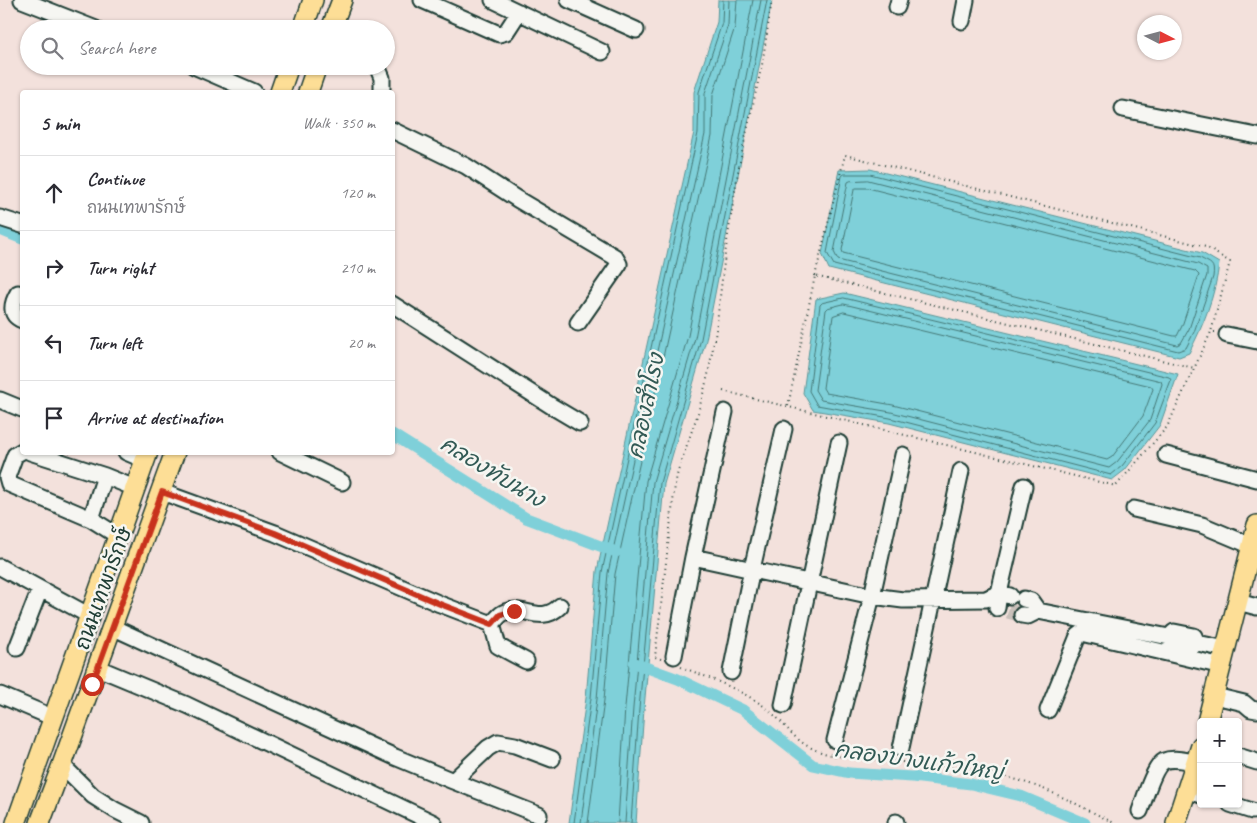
<!DOCTYPE html>
<html lang="en">
<head>
<meta charset="utf-8">
<style>
  :root { --surface:#fff; --page:#f7f7f7; --text:#2b2b33; --muted:#7c7c81; --line:#e1e1e2 }
  body { margin:0; font-family:Caveat,"Playpen Sans Thai",sans-serif; background:var(--page); color:var(--text) }
  .controls { position:absolute; right:15px; bottom:15px; display:grid; overflow:hidden; border-radius:5px; box-shadow:0 1px 4px #0004 }
  .controls button { width:45px; height:45px; display:grid; place-items:center; padding:0; border:0; border-bottom:1px solid var(--line); background:var(--surface); color:var(--text); font:25px sans-serif }
  .compass { position:absolute; left:1137px; top:15px; width:45px; height:45px; border-radius:50%; background:var(--surface); box-shadow:0 1px 4px #0004; rotate:96deg }
  .stop { position:absolute; width:15px; height:15px; margin:-11px; border:4px solid #c8321e; border-radius:50%; background:#fff }
  .stop.end { background:#c8321e; border-color:#fff; box-shadow:0 1px 5px #0008 }
  .list { margin:0; padding:0; list-style:none }
  h2 { display:flex; justify-content:space-between; align-items:center; height:65px; margin:0; padding:0 20px; font-size:21px }
  h2 small { font-size:16px; font-weight:400; color:var(--muted) }
  .list li { display:grid; grid-template-columns:32px 1fr auto; gap:15px; align-items:center; box-sizing:border-box; height:75px; padding:0 20px; border-top:1px solid var(--line) }
  .list b { display:block; font-size:19px; white-space:nowrap }
  .list p { margin:0; font-size:16px; white-space:nowrap; color:var(--muted) }
  .list em { font-size:16px; font-style:normal; color:var(--muted) }
  .icon { flex:none; width:28px; height:28px; fill:none; stroke:currentColor; stroke-width:2; stroke-linecap:round; stroke-linejoin:round }
  .map { position:relative; flex:none; width:1257px; height:823px; overflow:hidden }
  .search { position:absolute; background:var(--surface); box-shadow:0 1px 4px #0004; left:20px; top:20px; width:375px; height:55px; display:flex; align-items:center; gap:12px; box-sizing:border-box; padding:0 18px; border-radius:28px; color:var(--muted); font-size:19px }
  .panel { position:absolute; background:var(--surface); box-shadow:0 1px 4px #0004; left:20px; top:90px; width:375px; height:365px; border-radius:5px }
  .map>svg:first-child { display:block }
</style>
</head>
<body>
<div class="map">
<svg width="1257" height="823" viewBox="0 0 1257 823">
  <rect width="100%" height="100%" fill="#f3e1dc"/>
  <filter id="ink" filterUnits="userSpaceOnUse"><feTurbulence type="fractalNoise" baseFrequency=".02" numOctaves="2"/><feDisplacementMap in="SourceGraphic" scale="10" xChannelSelector="R" yChannelSelector="G"/><feConvolveMatrix kernelMatrix="1 2 1 2 8 2 1 2 1" color-interpolation-filters="sRGB"/></filter>
  <g filter="url(#ink)">
    <path fill="#7fd0d9" stroke="#599597" d="M718,0H772L706,340L664,484L644,709L636,823H569L586,698L597,571L694,132V92L717,22Z
      M870,169L1202,253L1219,263C1216,294 1203,326 1189,353L1179,357L829,269L822,254L839,170Z
      M844,293L1178,374L1160,425L1125,470L1112,480L889,423L813,410L803,393L816,299Z"/>
    <g fill="none" stroke-linecap="round" stroke-linejoin="round">
      <path stroke="#457876" stroke-width="1" d="M845,174H870L1200,258C1211,264 1215,263 1213,277L1194,332L1186,348L1178,351L834,265L827,253L842,176Z
        M868,180L1198,264L1207,269V275L1189,329L1181,343L1177,345L838,260L834,252L848,182L850,181Z
        M856,188H868L1195,271L1199,275L1182,326L1177,336H1174L843,253L842,250L854,190Z
        M844,298L1169,377L1171,380L1155,423L1122,466L1111,475L890,418L817,405L809,391L820,305L822,303Z
        M844,304L1161,381L1162,384L1150,420L1117,462L1109,468L891,412L821,400L815,390L826,310L828,308Z
        M844,312L1151,386L1153,389L1143,416L1112,457L1107,460L893,405L826,393L823,388L833,316Z
        M574,823L591,698L602,572L698,133L699,92L722,23L723,0
        M581,823L597,699L608,573L705,134V93L728,25L729,0
        M588,823L604,700L615,574L712,136L713,95L735,27L737,0
        M618,823L625,707L646,481L688,336L753,0
        M625,823L633,708L653,482L695,338L761,0
        M631,823L639,709L660,483L701,339L767,0"/>
      <path stroke="#7fd0d9" stroke-width="11" d="M0,230L22,239
        M392,434L526,518L616,552
        M634,663L678,679L743,710L813,765L849,773L912,777L971,784L1021,796L1085,823"/>
      <path stroke="#c9c0ba" stroke-width="15" stroke-dasharray="15 8" stroke-linecap="butt" d="M1008,611L1022,615"/>
      <defs>
        <path id="minor" d="M22,0L96,29
          M422,0L499,34L506,32L519,12
          M493,0L602,52
          M569,0L636,30
          M897,7L899,0
          M962,21L966,0
          M194,66L254,92
          M377,66L382,78V92
          M1123,109L1257,136
          M392,130L466,166L517,199L615,257L619,264L578,323
          M0,218L22,225
          M18,293C12,303 9,315 22,320
          M392,304L553,407L580,423
          M1227,335L1257,341
          M0,400L22,409
          M22,451L15,455L7,477L9,484L91,519
          M30,452L105,476
          M126,452L145,460
          M280,452L342,482
          M1166,455L1257,479
          M162,492L275,533L440,604L492,624L498,646L526,661
          M1134,509L1202,525L1252,546
          M118,536L91,519L105,476L135,488
          M693,557L872,596L903,600L986,599L999,593L1010,596
          M0,567L90,616
          M1024,599L1031,601L1038,611
          M1238,602L1257,607
          M997,608L999,593L1024,486
          M1022,615L1028,616L1038,611L1169,637L1174,632L1194,636L1197,643
          M492,624C495,621 498,616 503,613C523,603 540,626 560,606
          M112,627L395,757L453,781L488,748L498,742L515,745L552,759
          M1169,637L1172,643L1192,647L1197,643L1226,649
          M17,648L40,589
          M674,656L693,557L725,412
          M98,668L187,705L434,823
          M731,672L752,569L784,429
          M0,695L54,718
          M1215,696L1244,703L1251,709L1257,710
          M783,705L839,443
          M1048,710L1078,636L1082,633L1222,666
          M835,740L872,596L903,455
          M901,748L961,471
          M1238,756L1257,762
          M62,765L93,796L115,810L141,823
          M453,781L539,815
          M1187,790L1201,795
          M1230,804L1252,811
          M1140,811C1144,800 1154,766 1164,761C1173,757 1186,761 1196,762
          M896,822V823"/>
        <path id="major" d="M303,29L313,0
          M331,29L342,0
          M280,92L289,66
          M308,92L317,66
          M1207,722L1257,525
          M16,823L148,452
          M40,823L62,765L175,452
          M1176,823L1201,746"/>
      </defs>
      <use href="#minor" stroke="#1f3d34" stroke-width="19"/>
      <use href="#major" stroke="#1f3d34" stroke-width="22"/>
      <path stroke="#1f3d34" stroke-width="2" stroke-dasharray="1 4" stroke-linecap="butt" d="M815,276L845,155L1206,247L1230,262L1211,332
        M723,391L1116,486L1167,427L1211,332H1215
        M788,406L815,276L1194,368
        M661,659L655,657L675,485L678,471L698,413L708,375L716,331L725,254L739,166L762,65L772,0
        M681,667C710,678 748,692 771,712C790,729 795,743 821,752C839,759 877,759 897,761
        M902,762C946,766 989,770 1030,784C1059,794 1086,809 1114,823"/>
      <use href="#minor" stroke="#f6f6f2" stroke-width="15"/>
      <use href="#major" stroke="#fdde96" stroke-width="19"/>
    </g>
  </g>
  <g fill="none" stroke-linecap="round" stroke-linejoin="round" filter="url(#ink)">
    <path stroke="#c8321e" stroke-width="6" d="M92,684L162,492L275,533L440,604L492,624L500,615L514,611"/>
  </g>
  <g text-anchor="middle" stroke-width="5" stroke-linejoin="round" paint-order="stroke">
    <g font-size="21" fill="#1f3d34" stroke="#f6f6f2">
      <text transform="translate(103 588) rotate(-70)" y="7">ถนนเทพารักษ์</text>
    </g>
    <g font-size="22" font-style="italic" fill="#325a55" stroke="#f6f6f2">
      <text transform="translate(645 406) rotate(-78)" y="8">คลองสำโรง</text>
      <text transform="translate(493 471) rotate(31)" y="8">คลองทับนาง</text>
      <text transform="translate(919 760) rotate(8)" y="8">คลองบางแก้วใหญ่</text>
    </g>
  </g>
</svg>
<div class="controls">
<button>+</button>
<button>−</button>
</div>
<svg class="compass" viewBox="-18 -18 36 36"><path d="M0-13l5 13h-10z" fill="#e53935"/><path d="M0 13l5-13h-10z" fill="#7c7c81"/></svg>
<div class="stop" style="left:92px;top:684px"></div>
<div class="stop end" style="left:514px;top:611px"></div>
<div class="search"><svg class="icon" aria-label="search" viewBox="0 0 24 24"><circle cx="10" cy="10" r="6"/><path d="M15 15l6 6"/></svg>Search here</div>
<section class="panel">
<h2>5 min<small>Walk · 350 m</small></h2>
<ul class="list">
<li><svg class="icon" aria-label="ahead" viewBox="0 0 24 24"><path d="M12 20V5M6 11l6-6 6 6"/></svg><div><b>Continue</b><p>ถนนเทพารักษ์</p></div><em>120 m</em></li>
<li><svg class="icon" aria-label="right" viewBox="0 0 24 24"><path d="M7 20v-9h11M14 6l5 5-5 5"/></svg><div><b>Turn right</b></div><em>210 m</em></li>
<li><svg class="icon" aria-label="left" viewBox="0 0 24 24"><path d="M17 20v-9H6M10 6l-5 5 5 5"/></svg><div><b>Turn left</b></div><em>20 m</em></li>
<li><svg class="icon" aria-label="arrive" viewBox="0 0 24 24"><path d="M6 21V4h12l-3 4 3 4H6"/></svg><div><b>Arrive at destination</b></div></li>
</ul>
</section>
</div>
</body>
</html>
